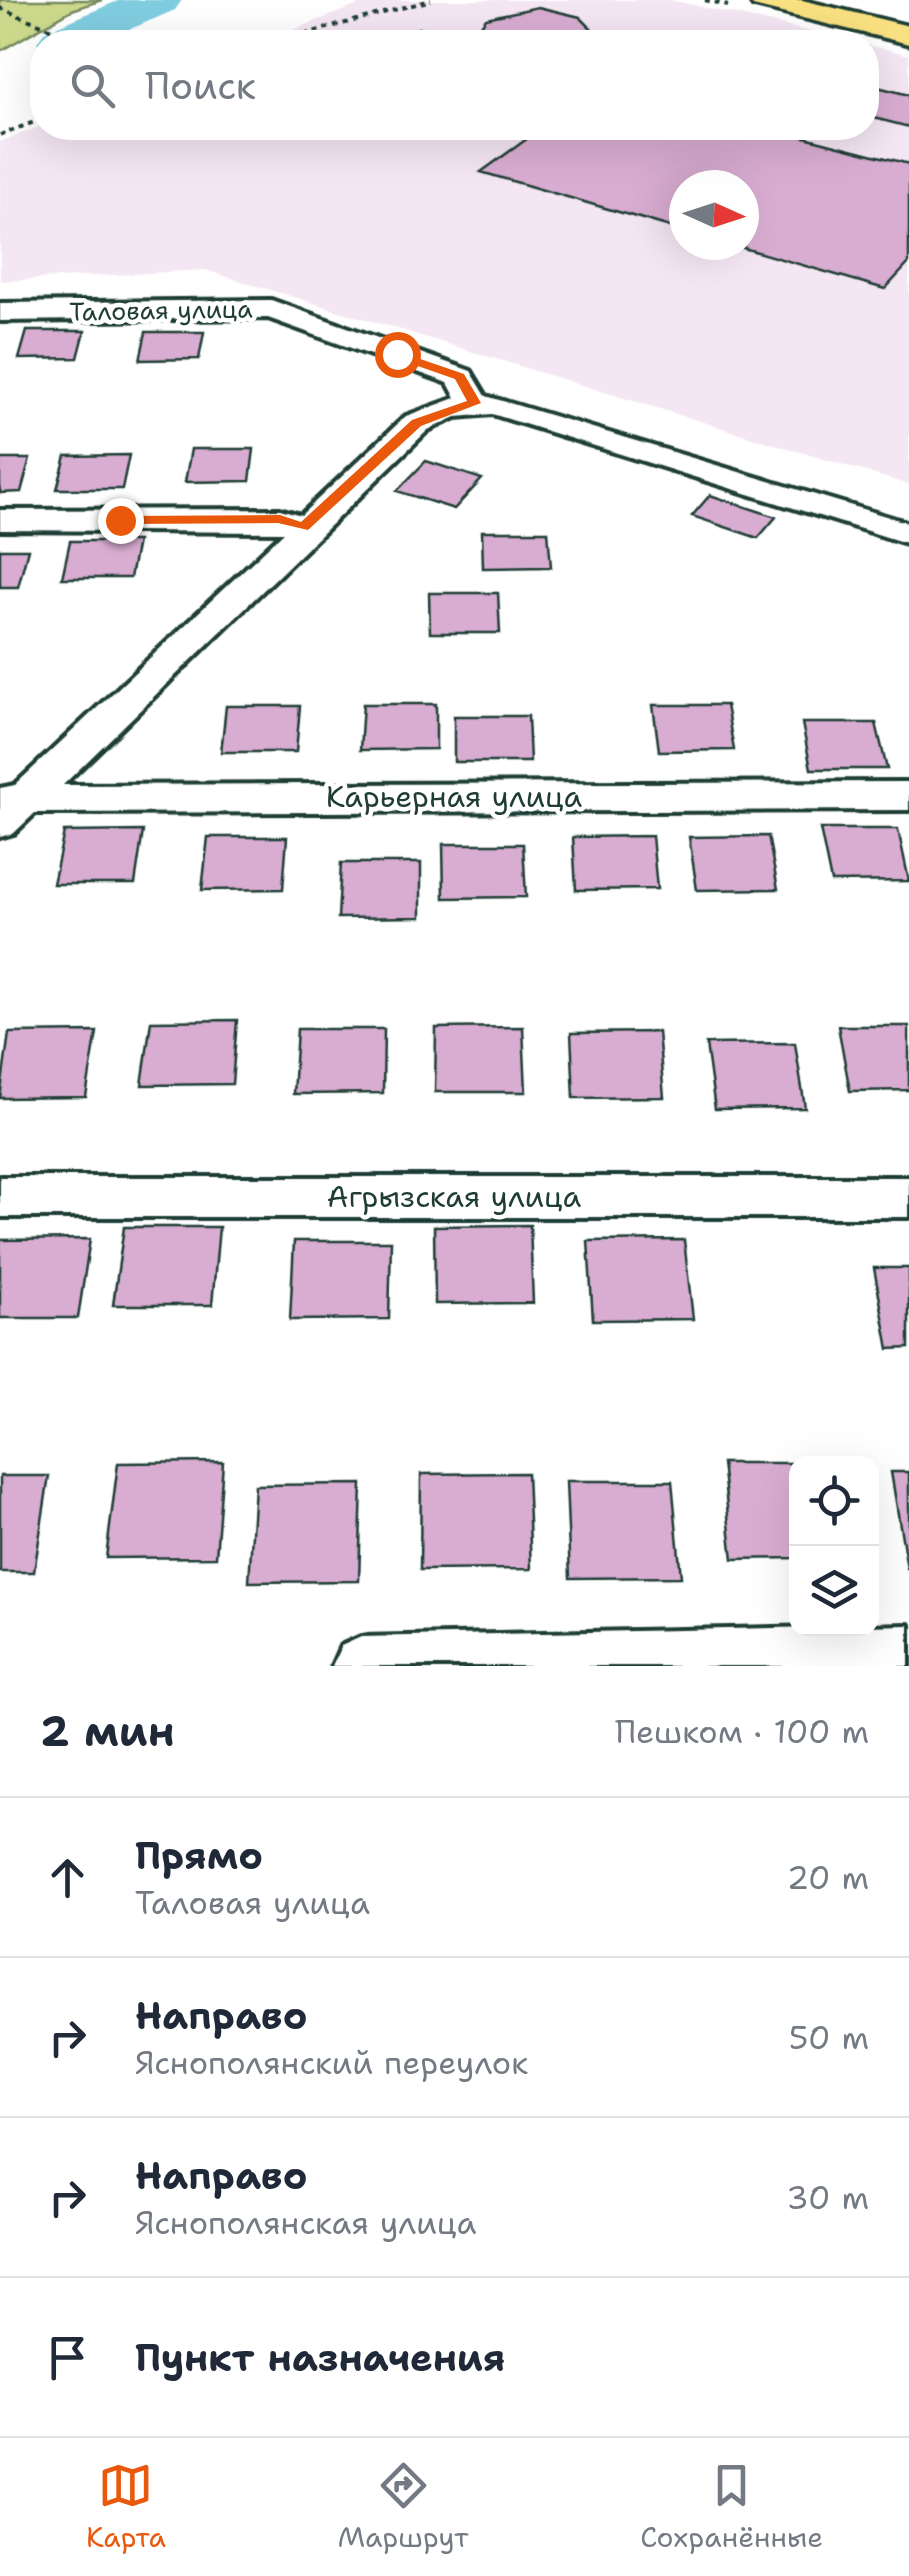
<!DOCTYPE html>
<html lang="ru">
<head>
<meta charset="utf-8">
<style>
  :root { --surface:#fff; --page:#f2f2f3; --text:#1f2937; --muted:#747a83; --line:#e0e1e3; --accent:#ea580c }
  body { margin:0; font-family:"Shantell Sans",sans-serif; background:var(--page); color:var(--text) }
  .controls { position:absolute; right:30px; bottom:30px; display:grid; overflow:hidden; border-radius:20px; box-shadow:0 10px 40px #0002 }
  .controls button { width:90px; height:90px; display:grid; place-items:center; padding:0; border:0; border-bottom:2px solid var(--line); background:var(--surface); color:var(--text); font:50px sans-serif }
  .compass { position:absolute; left:669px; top:170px; width:90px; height:90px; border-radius:50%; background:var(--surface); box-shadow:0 10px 40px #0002; rotate:93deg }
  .stop { position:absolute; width:30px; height:30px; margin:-22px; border:8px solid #ea580c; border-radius:50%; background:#fff }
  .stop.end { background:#ea580c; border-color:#fff; box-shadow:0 2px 10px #0008 }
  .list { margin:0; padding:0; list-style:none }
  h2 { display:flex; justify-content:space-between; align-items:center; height:130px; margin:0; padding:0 40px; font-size:42px }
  h2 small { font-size:32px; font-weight:400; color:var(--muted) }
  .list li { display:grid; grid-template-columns:65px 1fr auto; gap:30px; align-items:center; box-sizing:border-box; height:160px; padding:0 40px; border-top:2px solid var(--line) }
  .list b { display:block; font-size:38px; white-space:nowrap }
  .list p { margin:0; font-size:32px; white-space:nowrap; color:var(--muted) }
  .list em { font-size:32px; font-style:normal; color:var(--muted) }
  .icon { flex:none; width:55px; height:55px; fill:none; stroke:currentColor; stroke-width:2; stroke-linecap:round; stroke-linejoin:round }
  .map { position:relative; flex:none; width:909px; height:1666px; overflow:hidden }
  .search { position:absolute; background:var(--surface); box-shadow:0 10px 40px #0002; left:30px; right:30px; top:30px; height:110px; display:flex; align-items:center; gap:25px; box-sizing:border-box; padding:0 35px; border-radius:40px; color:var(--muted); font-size:38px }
  .sheet { height:770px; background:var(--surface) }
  nav { display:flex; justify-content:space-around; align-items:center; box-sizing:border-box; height:140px; border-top:2px solid var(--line); background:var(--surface); font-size:28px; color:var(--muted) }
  nav a { display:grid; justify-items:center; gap:5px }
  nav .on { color:var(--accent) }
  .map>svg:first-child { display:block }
</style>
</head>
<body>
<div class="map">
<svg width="909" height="1666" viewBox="0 0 909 1666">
  <rect width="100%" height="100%" fill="#fff"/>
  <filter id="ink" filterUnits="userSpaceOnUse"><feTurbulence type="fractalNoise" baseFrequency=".01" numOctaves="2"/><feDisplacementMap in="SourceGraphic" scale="20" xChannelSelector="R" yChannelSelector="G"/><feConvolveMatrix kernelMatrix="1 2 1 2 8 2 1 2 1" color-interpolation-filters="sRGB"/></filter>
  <g filter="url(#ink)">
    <path fill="#f4e6f2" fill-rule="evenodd" d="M372,0H670L856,42H261Z
      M867,45L909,55V485L205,270L0,281V142L42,126L866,128ZM684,185H744V245H684Z"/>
    <path fill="#ccd88b" stroke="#768a60" stroke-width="2.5" d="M0,0H102L72,10L0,51Z"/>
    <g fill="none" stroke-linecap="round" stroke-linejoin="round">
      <path fill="#81cde0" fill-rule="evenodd" d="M120,0H182L175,10L100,42H42V50L37,42L44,32Z"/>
    </g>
    <path fill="#d9add2" stroke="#1f3d34" stroke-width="2.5" d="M538,7L580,17L592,29L588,39L662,34L705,42H444L409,33L418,28L483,37L479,28L486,18Z
      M405,32L409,33L444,42H389Z
      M866,84L909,95V127L866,116Z
      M542,128H770L909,164V263L885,289L733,245H744V185H684V231L481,172Z
      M27,331H85L78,358L19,359Z
      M146,332H204L199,359L140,360Z
      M191,449H254L250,481L185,482Z
      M129,455L122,489H57L66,456Z
      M0,459H30L21,492L0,493Z
      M426,461L482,479L454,509L397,491Z
      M710,495L776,517L758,538L692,516Z
      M482,531H548L551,567L483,568Z
      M70,541H137L130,578H62Z
      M0,549H28L18,587H0Z
      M429,593H498L500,633H430Z
      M363,704H436V749L360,750Z
      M653,705H726L734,750L659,751Z
      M226,706H300L296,752H221Z
      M454,716H528L530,762H454Z
      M802,723H876L887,769H811Z
      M820,829H898L909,881L831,882Z
      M143,831L135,884H53L64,832Z
      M652,836L657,889L576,890L573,837Z
      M768,836L778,889L697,890L689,837Z
      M208,837H287L283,889L202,890Z
      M443,844H523L526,897L444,898Z
      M341,863H421V917L338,918Z
      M237,1020L232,1084L142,1085L151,1021Z
      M838,1026H909V1090L850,1091Z
      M523,1027L526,1092H435L436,1028Z
      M297,1029H384L383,1093L293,1094Z
      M97,1032L86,1097L0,1098L9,1033Z
      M658,1032L664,1097L574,1098L571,1033Z
      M795,1043L805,1108L715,1109L706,1044Z
      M530,1225L533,1303L435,1304L434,1226Z
      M124,1227H219L212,1305H113Z
      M90,1239L78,1318H0V1240Z
      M684,1240L693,1319L593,1320L588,1241Z
      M294,1241H391L389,1319L290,1320Z
      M874,1268H909V1348L889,1349Z
      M223,1462L216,1557L106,1558L118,1463Z
      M722,1463H827L796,1464V1558L733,1559Z
      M891,1472H909V1568H907Z
      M527,1473L531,1569L420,1570L421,1474Z
      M0,1476H49L34,1572H0Z
      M566,1481H672L681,1577L570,1578Z
      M362,1484L359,1581L249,1582L255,1485Z"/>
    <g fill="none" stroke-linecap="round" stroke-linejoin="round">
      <defs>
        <path id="minor" d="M271,300L471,371L486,396L909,523V544L492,414L456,417L428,430L63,785L909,782V810L35,813L14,833L0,837V788L15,785L284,532L0,530V510L280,509L301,515L406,416L456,398L448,383L268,318L0,321V303Z
          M0,1177H909V1217H0Z
          M909,1625V1666H332L341,1646L361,1637Z"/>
        <path id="primary" d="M749,0H802L909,26V44L753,6Z"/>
      </defs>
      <use href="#minor" stroke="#1f3d34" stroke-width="8"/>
      <use href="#primary" stroke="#1f3d34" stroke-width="7"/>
      <path stroke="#1f3d34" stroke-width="4" stroke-dasharray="5 5" stroke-linecap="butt" d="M705,0L728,6
        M0,8L84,42
        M276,42L431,0
        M0,135L42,119"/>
      <use href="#minor" fill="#fff" fill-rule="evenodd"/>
      <use href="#primary" fill="#f9e181" fill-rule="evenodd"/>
    </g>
  </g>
  <path fill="#ea580c" d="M397,351L464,374L481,403L421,426L308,530L278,523L120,524L113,520L120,516L280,515L301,522L412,420L467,401L455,379L392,357Z"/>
  <g text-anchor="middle" stroke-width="9" stroke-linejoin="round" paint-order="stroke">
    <g font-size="25" fill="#1f3d34" stroke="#fff">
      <text transform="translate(161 310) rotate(-1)" y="9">Таловая улица</text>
    </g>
    <g font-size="30" fill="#1f3d34" stroke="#fff">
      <text x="454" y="807">Карьерная улица</text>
      <text x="454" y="1207">Агрызская улица</text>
    </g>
  </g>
</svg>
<div class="controls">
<button><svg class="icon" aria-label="locate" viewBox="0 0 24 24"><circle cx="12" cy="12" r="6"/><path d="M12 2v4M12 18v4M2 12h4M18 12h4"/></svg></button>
<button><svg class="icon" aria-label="layers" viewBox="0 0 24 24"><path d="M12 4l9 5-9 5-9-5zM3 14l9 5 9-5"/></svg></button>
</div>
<svg class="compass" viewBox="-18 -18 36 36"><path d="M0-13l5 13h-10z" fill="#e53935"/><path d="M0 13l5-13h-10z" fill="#747a83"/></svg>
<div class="stop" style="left:397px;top:354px"></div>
<div class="stop end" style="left:120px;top:520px"></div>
<div class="search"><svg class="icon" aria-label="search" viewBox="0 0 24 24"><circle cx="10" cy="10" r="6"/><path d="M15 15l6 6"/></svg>Поиск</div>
</div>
<section class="sheet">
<h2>2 мин<small>Пешком · 100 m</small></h2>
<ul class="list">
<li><svg class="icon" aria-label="ahead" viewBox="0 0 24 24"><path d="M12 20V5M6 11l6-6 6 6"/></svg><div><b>Прямо</b><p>Таловая улица</p></div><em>20 m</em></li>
<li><svg class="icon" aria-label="right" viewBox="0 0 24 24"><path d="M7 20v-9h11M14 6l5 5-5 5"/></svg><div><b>Направо</b><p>Яснополянский переулок</p></div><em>50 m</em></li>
<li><svg class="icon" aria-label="right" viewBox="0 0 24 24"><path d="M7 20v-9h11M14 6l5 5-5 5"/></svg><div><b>Направо</b><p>Яснополянская улица</p></div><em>30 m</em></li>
<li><svg class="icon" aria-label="arrive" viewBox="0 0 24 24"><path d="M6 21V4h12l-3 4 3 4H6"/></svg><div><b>Пункт назначения</b></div></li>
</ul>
</section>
<nav>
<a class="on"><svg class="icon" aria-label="map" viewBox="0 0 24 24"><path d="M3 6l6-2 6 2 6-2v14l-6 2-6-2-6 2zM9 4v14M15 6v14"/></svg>Карта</a>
<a><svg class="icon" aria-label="directions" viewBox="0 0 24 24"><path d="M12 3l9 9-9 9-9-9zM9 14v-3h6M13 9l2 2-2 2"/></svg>Маршрут</a>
<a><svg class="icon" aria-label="saved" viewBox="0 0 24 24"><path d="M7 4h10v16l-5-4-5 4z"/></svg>Сохранённые</a>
</nav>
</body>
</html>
